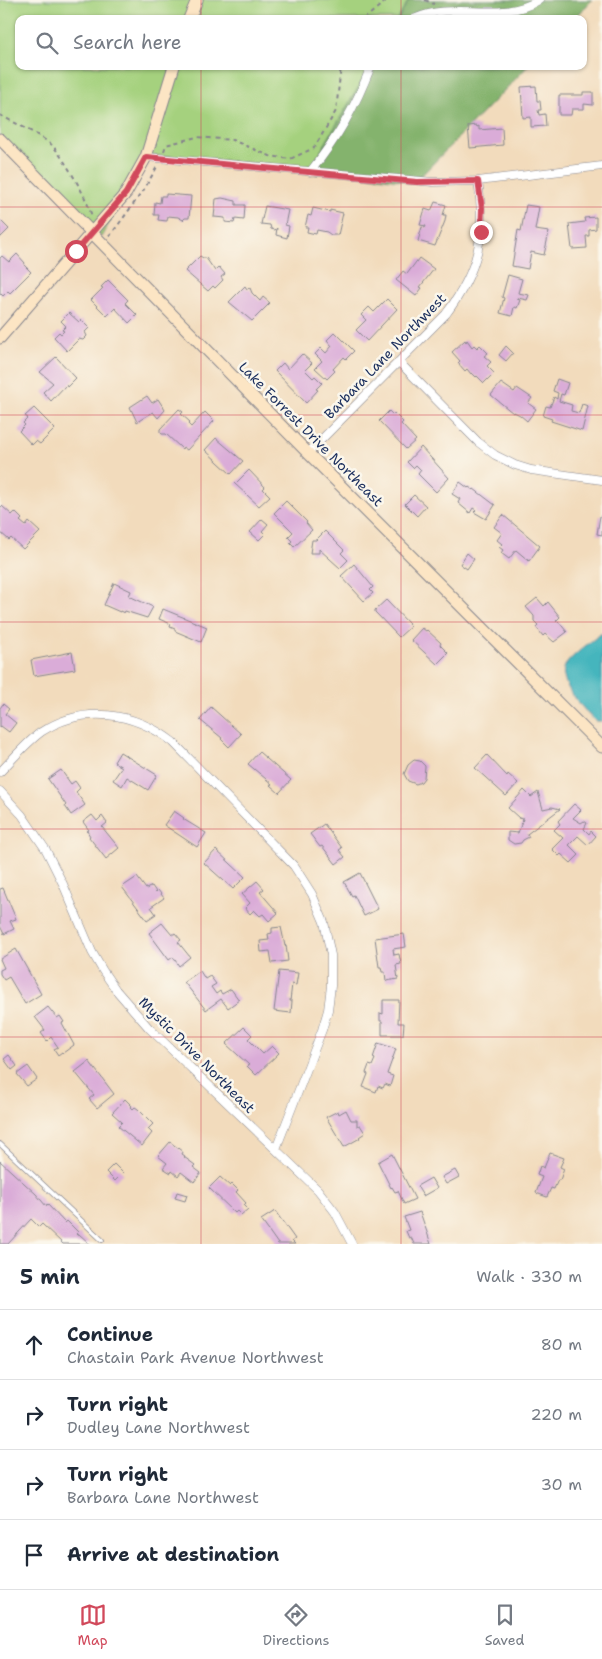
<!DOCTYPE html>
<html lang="en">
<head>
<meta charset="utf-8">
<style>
  :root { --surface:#fff; --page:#f6f6f7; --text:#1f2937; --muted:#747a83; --line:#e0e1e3; --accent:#d1495b }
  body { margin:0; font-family:"Shantell Sans",sans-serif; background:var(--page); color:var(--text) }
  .stop { position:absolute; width:15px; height:15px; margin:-11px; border:4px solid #d1495b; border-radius:50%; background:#fff }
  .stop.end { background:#d1495b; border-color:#fff; box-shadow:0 1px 5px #0008 }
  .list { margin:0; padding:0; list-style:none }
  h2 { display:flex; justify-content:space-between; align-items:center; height:65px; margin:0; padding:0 20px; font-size:21px }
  h2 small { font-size:16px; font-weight:400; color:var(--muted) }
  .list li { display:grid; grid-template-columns:32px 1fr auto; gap:15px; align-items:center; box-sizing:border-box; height:70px; padding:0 20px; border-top:1px solid var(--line) }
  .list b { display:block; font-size:19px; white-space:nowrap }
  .list p { margin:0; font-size:16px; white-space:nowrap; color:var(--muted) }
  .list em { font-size:16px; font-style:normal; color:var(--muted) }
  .icon { flex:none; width:28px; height:28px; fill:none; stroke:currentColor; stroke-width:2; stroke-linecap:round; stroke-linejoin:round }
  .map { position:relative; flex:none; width:602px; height:1244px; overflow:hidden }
  .search { position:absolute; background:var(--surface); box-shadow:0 1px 4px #0004; left:15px; right:15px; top:15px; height:55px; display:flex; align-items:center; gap:12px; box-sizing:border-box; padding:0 18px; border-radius:10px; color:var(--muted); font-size:19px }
  .sheet { height:345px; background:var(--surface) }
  nav { display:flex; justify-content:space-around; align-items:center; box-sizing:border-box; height:70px; border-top:1px solid var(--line); background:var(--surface); font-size:14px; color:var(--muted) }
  nav a { display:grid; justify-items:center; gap:2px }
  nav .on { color:var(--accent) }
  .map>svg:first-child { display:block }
</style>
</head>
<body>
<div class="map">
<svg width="602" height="1244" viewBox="0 0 602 1244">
  <rect width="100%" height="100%" fill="#fbf7ec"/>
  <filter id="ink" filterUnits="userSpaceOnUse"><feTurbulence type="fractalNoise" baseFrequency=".02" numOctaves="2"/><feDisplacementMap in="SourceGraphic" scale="10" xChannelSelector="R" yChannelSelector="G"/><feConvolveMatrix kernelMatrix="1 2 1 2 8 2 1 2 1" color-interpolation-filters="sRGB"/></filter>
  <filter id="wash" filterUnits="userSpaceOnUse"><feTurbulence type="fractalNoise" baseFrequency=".0096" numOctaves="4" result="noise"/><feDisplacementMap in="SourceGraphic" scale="20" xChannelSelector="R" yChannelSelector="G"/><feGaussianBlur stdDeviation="1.12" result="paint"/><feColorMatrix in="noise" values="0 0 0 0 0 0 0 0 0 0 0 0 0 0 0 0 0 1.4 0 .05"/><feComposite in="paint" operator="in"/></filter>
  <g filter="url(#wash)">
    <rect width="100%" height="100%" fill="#f2dbbc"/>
    <path fill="#a5d17e" stroke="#60806e" d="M0,0H409L398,19H19V66H371L311,168L148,155L101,237L0,135Z"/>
    <path fill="#84b36d" stroke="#507166" d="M409,0H592L574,19H398Z
      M371,66H528L415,182L311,168Z"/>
    <path fill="#45b5bd" stroke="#30728e" d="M602,633V721H595C584,709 560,686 564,668C567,659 594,639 602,633Z"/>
    <g id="blocks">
      <path fill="#daacd8" d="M536,86L537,101H540L541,110H538L539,115L545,114L546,126L531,127V117L523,118L521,87Z
        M583,92H593V105L584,104V109H572L571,115H559V95H583Z
        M476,125L477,127L479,126V130L502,128L503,145L470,148L468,126Z
        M166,194L191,196L189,218H185L183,220L178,217L168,216L167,221L158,220L159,215H154L155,202L160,203L161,196H166Z
        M222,198L236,201V205H245L244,220L235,219L234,223L225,222V218L214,217L216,199Z
        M435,202L446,205L443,215H446L445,221L435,246L418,241L422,227L425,228L426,226L420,225L425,209L431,211Z
        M526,205L539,207L535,230L549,232L544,255L531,252L528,269L512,266L518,230L521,231Z
        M265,206L288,210L285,225L289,226L287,238L276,235L277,228L275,230L271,229L270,225L261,224Z
        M313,208L330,212V210L343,213L338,235H331L327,232L317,230L316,234L307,232L308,227H305L308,215L311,216Z
        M596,217V229L589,230V236H586L587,248L572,249L569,224L585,222L584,218Z
        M0,220L9,229L0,238Z
        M17,254L25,263L24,265L31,272L10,293L8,291L3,296L0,293V258L2,256L9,262Z
        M200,256L203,258H206L215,271L219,267L225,274L221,277L223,280L215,288L213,286L208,291L185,271Z
        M419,258L434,269L420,287L422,288L416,296L396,280L403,271L407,274Z
        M508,275L522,279L518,293L529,295L527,300L518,298L517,299L520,300L517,308L514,307L512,316L500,313L504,298L502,297Z
        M108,280L128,300L125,303L137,315L129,323L115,308L107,316L91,300L103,288L101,287Z
        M245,286L247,289L250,288L252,293L260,301L263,297L270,303L252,321L229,302Z
        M387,299L397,309L367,341L356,330L366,320L361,315L369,307L374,312Z
        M69,313L79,322L81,320L89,328L85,332L87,336L83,340L79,339L67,351L54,337L59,332L61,334L64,331L62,330L66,326L61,321Z
        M335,332L354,351L346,359L344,357L333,369L335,371L327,379L315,368L322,361L315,354L321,348L326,353L332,346L327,340Z
        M465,340L466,342L467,340L472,347L474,345L477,348L480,345L488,353L484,356L491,362L487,366L494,373L484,383L477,376L476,377L472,373L471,374L467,369L465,371L458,363L460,361L452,352Z
        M506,346L513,353L506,361L499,355Z
        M302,354L312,363L305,370L313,378L315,376L322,383L316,389L318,390L306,403L275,371L283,363L288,369Z
        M56,357L76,378L67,387L66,385L51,401L43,392L53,383L40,372Z
        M557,379L568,383L564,395L561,394L559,401L572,405L571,411L579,413L582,404L588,406L582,431L551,421L552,419L543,416L546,406L550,407L554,397L557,399L558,393L553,391Z
        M501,383L514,392L517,388L532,398L528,403L536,409L527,421L520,415L514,412L513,413L491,395Z
        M147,396L152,403L158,399L165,410L158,418L153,412L137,422L130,407Z
        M34,408L55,429L40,444L36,441L32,445L19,431L25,425L23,423L28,418L25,416Z
        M179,409L183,412L181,414L190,422L188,424L191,427L205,412L214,421L187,450L183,447L182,449L166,434H162L160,432V429Z
        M389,411L393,415L394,413L403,422L401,424L416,440L406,449L379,421Z
        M216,438L243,461L231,474L205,450Z
        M421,447L449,478L436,492L418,474L421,470L416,465L413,468L407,462Z
        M249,470L265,487L263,489L270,496L259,506L235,484Z
        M460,482L468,488L469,487L473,490L474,489L495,505L486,519L474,512L476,510L473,508L470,513L458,503L460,499L452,494Z
        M414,495L426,506L417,516L405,504Z
        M286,501L307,522L306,523L312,530L294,547L290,543L292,541L288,537L293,532L274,513Z
        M2,506L12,515L15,512L22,519L20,521L26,526L29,522L40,532L23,549L11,538L9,540L0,532V508Z
        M503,515L540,546L529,561L516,550L509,559L501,553L503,550L499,547L502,544L497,540L502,533L494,527Z
        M600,516H602V535L597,534Z
        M262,519L268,524L262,531L265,534L259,540L250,532Z
        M325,531L344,550L341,553L348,560L340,568L319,549V553H310L312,540H316Z
        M467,553L474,559L467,569L460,564Z
        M354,564L373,587L370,590L373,593L364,601L341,576Z
        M114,583L131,591L129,596L153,607L147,618L125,611L124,613L120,611V612L104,605Z
        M537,598L544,606L548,602L560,617L556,621L557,622L558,621L567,632L554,642L545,634L543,636L536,627L538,625L534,621V616L526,607Z
        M386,600L411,626L399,637L375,612V610Z
        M163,609L207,627L201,642L175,631V629L170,627L171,624L159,619Z
        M422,628L426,631L427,630L441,643L440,645L448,653L437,664L411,640Z
        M72,652L75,669L34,676L31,660Z
        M3,704L9,709L5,714L16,723L9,732L1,726L0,727V708Z
        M211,707L241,734L229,747L221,739L222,738L200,720Z
        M120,752L157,775L148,790L127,777L122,786L113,780L122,767L114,762Z
        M259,752L291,780L279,793L270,785L272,784L248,764Z
        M487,755L507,776L508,774L518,783L506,796L475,768Z
        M414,760L420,761L425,766L424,778L421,782L416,784L408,781L404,774L408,765Z
        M61,770L71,784L75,781L80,788L76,792L85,805L71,815L65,806L66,805L48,779Z
        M524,790L531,797L538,792L543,809L552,807L560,809L527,834L529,837L523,840L521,843L514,844L508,840V832L518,833L523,819L519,818L508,808Z
        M574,804L581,810L573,818L581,823L584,821L587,823L584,829L589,834L591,831L596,836L588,845L578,836L569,845L579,855L571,863L561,854L559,856L552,849L563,838L554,830L560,824L558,821Z
        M174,811L184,818L183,819L206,833L197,847L164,825Z
        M92,815L97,821L102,816L107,823L102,827L119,848L106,859L89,837L90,836L87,831L89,830L83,822Z
        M324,824L342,848L339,850L345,857L336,864L322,846L320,847L310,834Z
        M216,850L245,877L233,889L204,863Z
        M360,873L378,909L364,916L354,895L352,896L344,882Z
        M137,877L146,889L152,886L156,892L158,890L164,898L151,907L156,914L147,920L122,887Z
        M257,881L264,889L260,892L278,913L269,921L263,914L260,916L254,910L250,914L245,908L250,903L242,894Z
        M3,888L16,919L10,921L14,929L4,934L0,926V889Z
        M162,923L172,935L175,933L181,940L178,942L190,957L179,966L173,957L169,960L149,933Z
        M281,927L285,946L286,945L288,961L272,963L270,951L261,952L260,941L269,940L268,934L272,933V928Z
        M404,934L406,947L393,949L394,955L399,954L401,964L396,965L398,979L386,981L385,972H382L381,967H379L375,938Z
        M16,949L41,994L25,1004L9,977L4,980L0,974V970L4,968L0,959Z
        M200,971L205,979L210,976L216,984L211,987L216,994L220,991L222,994L231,989L239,1000L228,1008L221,999L206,1010L184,982Z
        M279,971L298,973L296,985L292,984L290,1001H292L291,1013L274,1011Z
        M383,1000H399L398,1023H404L403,1035H382V1021H380V1013L383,1014Z
        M48,1007L57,1018L60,1016L64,1022L62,1023L74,1045L63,1053L62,1052L58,1055L54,1049L58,1047L51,1037L47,1041L41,1033L45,1030L35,1017Z
        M244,1027L252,1035L248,1039L263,1054L272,1046L279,1053L256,1075L247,1066L249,1065L226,1044Z
        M378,1043L396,1049L387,1074L393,1076L390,1086L385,1084L383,1088L378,1086L376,1092L363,1087L368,1074L366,1073L369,1065L372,1066L375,1059L373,1058Z
        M9,1055L17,1066L12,1070L4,1059Z
        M89,1061L114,1094L97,1108L89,1099L94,1095L75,1072Z
        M28,1066L37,1079L27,1086L17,1074Z
        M125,1099L132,1106L131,1107L133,1109L135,1107L138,1109L153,1124L148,1129L152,1133L142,1146L118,1126L122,1122L112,1113Z
        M346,1110L351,1120H357V1126L360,1125L365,1133L359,1137L360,1138L344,1147L326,1117L338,1111L339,1114Z
        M170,1142L183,1152L182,1154L185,1156L184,1157L195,1165L193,1167L201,1173L194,1182L181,1172L178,1176L172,1171L171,1173L163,1168L167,1163L158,1156Z
        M550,1153L564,1158L560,1167L564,1169L560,1180H558L554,1189L551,1188L547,1197L536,1193L542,1177L537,1175L540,1166L544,1168Z
        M392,1154L415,1199L404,1204L398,1191L395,1192L392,1187L391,1188L378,1162Z
        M0,1161L36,1194L46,1206L47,1204L65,1223L67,1221L78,1232L76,1234L78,1236L79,1234L90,1244H63L42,1224L39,1227L31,1219L8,1244H0Z
        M114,1164L123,1173L115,1181L106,1172Z
        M455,1170L459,1177L446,1184L442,1177Z
        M220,1177L230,1186L232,1184L238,1190L236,1192L246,1203L244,1205L248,1209L241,1215L237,1211L235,1213L209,1188Z
        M431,1178L437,1188L423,1196L417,1186Z
        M177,1192L187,1195L185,1201L175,1198Z
        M275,1211L295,1239L292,1241L295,1244H278L261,1220Z
        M420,1212L431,1244H414L411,1237L409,1238L406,1231L409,1230L404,1217Z"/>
    </g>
  </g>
  <g filter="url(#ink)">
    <use href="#blocks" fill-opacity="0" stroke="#86858d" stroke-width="1"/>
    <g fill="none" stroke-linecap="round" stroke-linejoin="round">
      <defs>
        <path id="lane" d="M0,1144L102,1240"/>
        <path id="street" d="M414,19C455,0 500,24 539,0
          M146,157L433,182L478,181L602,166
          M310,172C338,137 355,108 371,66
          M399,362L478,442L495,455L515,465L531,470L602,480
          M308,453L446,314C479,270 486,236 478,181
          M0,772C13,759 26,743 41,732C84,704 134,712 173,742L294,866L312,894L324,922L331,955V986L328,1010L322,1030L276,1149
          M0,791L22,815L46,850L63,884L92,952L103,971L116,990L149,1028L318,1190L335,1212L352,1244"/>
        <path id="secondary" d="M189,19L197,0
          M0,139L308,453L602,747
          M0,338L126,193L146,157L174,66"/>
      </defs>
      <use href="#lane" stroke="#86858d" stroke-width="5.5"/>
      <use href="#street" stroke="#86858d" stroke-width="9"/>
      <use href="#secondary" stroke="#86858d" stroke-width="13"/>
      <path stroke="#86858d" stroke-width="2" stroke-dasharray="4 4" stroke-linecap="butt" d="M425,0L434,4
        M364,19L387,0
        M0,115C13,122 44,137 53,146C66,162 87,197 92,217
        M164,151L166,145L197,137L232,140L270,156L290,159L314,148L336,111L341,66
        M109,235L110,236L143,191L157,167"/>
      <use href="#lane" stroke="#fff" stroke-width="4"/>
      <use href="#street" stroke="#fff" stroke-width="8"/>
      <use href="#secondary" stroke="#fce5c4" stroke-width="11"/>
    </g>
  </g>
  <g fill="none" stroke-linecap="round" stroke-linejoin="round" filter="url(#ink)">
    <path stroke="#d1495b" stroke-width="6" d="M76,251L126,193L146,157L417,182L478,181L482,208L481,232"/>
  </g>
  <path fill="none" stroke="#d1495b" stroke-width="1" stroke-opacity="0.55" d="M201,0V19M401,0V19M201,66V1244M401,66V1244M0,207H602M0,415H602M0,622H602M0,829H602M0,1037H602"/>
  <g text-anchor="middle" stroke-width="5" stroke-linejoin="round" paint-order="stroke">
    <g font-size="14" fill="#1b2f5e" stroke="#fbf7ec">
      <text transform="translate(385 356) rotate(-46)" y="5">Barbara Lane Northwest</text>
      <text transform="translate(311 434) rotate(45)" y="5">Lake Forrest Drive Northeast</text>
      <text transform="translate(197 1055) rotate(45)" y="5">Mystic Drive Northeast</text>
    </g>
  </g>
</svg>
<div class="stop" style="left:76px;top:251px"></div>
<div class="stop end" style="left:481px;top:232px"></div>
<div class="search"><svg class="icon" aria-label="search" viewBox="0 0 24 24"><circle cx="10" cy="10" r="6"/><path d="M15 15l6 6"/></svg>Search here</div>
</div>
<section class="sheet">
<h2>5 min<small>Walk · 330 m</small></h2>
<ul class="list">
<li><svg class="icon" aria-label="ahead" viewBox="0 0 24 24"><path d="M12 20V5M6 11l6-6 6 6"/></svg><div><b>Continue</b><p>Chastain Park Avenue Northwest</p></div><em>80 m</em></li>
<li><svg class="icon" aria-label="right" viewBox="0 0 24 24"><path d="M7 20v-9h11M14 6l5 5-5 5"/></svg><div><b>Turn right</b><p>Dudley Lane Northwest</p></div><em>220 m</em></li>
<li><svg class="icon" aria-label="right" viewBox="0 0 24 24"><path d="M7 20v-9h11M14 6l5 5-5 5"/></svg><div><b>Turn right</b><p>Barbara Lane Northwest</p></div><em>30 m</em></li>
<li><svg class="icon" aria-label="arrive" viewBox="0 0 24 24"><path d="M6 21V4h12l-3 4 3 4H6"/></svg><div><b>Arrive at destination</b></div></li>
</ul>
</section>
<nav>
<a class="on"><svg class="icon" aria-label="map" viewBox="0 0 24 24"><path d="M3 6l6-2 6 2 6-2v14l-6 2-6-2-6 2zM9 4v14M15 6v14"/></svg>Map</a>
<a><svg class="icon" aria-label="directions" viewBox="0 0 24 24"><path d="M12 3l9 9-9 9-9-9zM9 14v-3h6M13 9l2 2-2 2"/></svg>Directions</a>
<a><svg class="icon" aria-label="saved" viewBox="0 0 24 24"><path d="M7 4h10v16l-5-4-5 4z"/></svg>Saved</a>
</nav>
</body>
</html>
